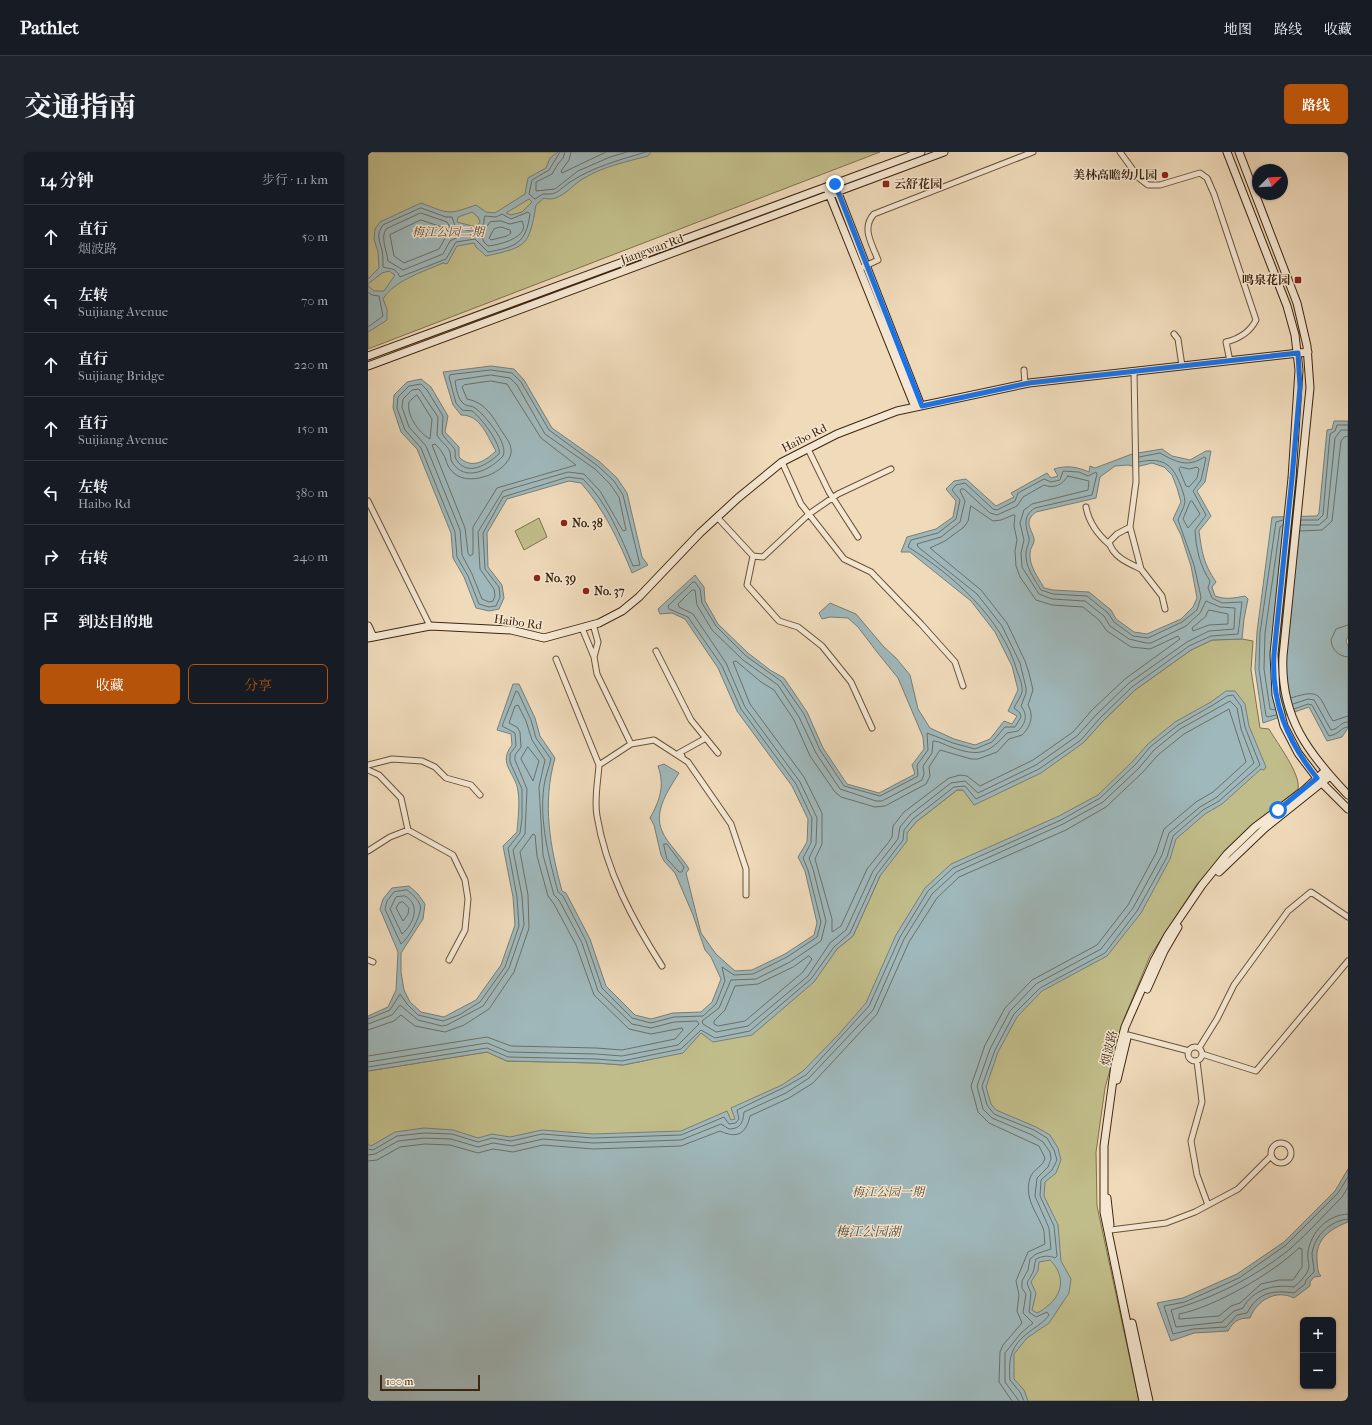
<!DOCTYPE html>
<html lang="zh">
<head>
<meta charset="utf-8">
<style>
  :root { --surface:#171b24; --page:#20242c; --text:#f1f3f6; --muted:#9ea1a6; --line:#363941; --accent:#b45309 }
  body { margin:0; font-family:"IM FELL French Canon","Noto Serif SC",serif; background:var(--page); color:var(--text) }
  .controls { position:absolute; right:12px; bottom:12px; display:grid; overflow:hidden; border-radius:6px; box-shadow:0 1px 3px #0004 }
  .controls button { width:36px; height:36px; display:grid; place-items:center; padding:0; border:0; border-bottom:1px solid var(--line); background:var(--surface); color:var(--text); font:20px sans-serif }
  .compass { position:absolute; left:884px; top:12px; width:36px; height:36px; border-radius:50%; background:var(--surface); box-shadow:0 1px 3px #0004; rotate:66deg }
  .scale { position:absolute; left:12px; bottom:10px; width:100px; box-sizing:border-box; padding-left:4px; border:2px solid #3e260f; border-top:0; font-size:11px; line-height:14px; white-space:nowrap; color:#3e260f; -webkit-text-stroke:3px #f5e7d2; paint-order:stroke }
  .stop { position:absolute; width:12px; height:12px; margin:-9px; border:3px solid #1a73e8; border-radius:50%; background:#fff }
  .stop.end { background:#1a73e8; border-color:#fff; box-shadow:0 1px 4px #0008 }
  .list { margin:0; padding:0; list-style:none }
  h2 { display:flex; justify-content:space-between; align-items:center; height:52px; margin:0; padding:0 16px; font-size:17px }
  h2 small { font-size:13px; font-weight:400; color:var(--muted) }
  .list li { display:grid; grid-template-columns:26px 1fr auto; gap:12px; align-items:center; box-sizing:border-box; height:64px; padding:0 16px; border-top:1px solid var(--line) }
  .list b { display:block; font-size:15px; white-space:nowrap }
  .list p { margin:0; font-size:13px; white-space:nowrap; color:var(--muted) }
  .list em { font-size:13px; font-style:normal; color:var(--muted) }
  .actions { display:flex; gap:8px; padding:12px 16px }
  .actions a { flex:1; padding:9px 0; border:1px solid var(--accent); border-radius:6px; text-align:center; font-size:14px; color:var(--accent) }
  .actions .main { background:var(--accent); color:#fff }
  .icon { flex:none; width:22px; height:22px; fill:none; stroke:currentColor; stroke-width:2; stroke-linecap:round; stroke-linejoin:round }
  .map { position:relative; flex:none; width:980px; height:1249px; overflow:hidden; border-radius:6px }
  header { display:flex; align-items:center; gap:24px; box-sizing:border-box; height:56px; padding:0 20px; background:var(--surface); border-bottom:1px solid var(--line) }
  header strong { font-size:19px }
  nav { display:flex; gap:22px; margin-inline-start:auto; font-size:14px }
  .intro { display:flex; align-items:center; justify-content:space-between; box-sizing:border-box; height:96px; padding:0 24px }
  h1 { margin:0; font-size:28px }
  .button { padding:10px 18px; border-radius:6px; background:var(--accent); color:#fff; font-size:14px; font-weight:700 }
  main { display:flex; gap:24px; padding:0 24px }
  aside { flex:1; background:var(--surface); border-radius:6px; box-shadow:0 1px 3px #0004 }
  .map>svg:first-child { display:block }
</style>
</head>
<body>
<header>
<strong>Pathlet</strong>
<nav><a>地图</a><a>路线</a><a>收藏</a></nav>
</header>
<div class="intro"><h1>交通指南</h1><a class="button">路线</a></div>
<main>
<aside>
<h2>14 分钟<small>步行 · 1.1 km</small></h2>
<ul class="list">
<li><svg class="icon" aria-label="ahead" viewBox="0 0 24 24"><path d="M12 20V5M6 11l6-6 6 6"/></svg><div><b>直行</b><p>烟波路</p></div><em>50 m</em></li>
<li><svg class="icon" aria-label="left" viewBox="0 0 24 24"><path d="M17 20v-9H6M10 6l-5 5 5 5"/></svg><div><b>左转</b><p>Suijiang Avenue</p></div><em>70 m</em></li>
<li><svg class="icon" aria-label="ahead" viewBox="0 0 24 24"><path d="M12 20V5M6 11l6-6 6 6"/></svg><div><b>直行</b><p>Suijiang Bridge</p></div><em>220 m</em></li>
<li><svg class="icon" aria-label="ahead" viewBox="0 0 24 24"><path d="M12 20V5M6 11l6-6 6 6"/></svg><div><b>直行</b><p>Suijiang Avenue</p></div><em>150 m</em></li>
<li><svg class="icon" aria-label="left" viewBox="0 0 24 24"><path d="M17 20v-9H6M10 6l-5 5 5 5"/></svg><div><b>左转</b><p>Haibo Rd</p></div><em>380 m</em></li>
<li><svg class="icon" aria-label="right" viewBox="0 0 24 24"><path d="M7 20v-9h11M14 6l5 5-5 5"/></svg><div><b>右转</b></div><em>240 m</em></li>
<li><svg class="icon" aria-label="arrive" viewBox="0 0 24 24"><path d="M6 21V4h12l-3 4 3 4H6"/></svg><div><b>到达目的地</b></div></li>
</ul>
<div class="actions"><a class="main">收藏</a><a>分享</a></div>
</aside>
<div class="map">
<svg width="980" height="1249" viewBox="0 0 980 1249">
  <rect width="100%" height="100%" fill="#efdaba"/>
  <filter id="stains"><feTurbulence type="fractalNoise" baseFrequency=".005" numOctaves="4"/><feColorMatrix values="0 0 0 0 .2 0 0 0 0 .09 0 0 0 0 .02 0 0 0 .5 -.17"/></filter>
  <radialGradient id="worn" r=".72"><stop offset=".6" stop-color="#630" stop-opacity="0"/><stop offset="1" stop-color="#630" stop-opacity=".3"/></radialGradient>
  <path fill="#c1bd8a" stroke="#80724c" d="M0,0H512L0,197Z
    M171,366L179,385L156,398L147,379Z
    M874,487L885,489L883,518L892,576L901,577C909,591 933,622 930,637L881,676L829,732L782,804L756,867L737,936L728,1000L729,1054L771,1249H0V919L119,900L139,909L228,911L255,913L275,909L291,905L461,807L469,797L485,784L512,724L539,681L548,670L589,638H595L715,591L735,569L767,538L823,498L844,488Z"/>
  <path fill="#9fb8bb" stroke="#787e76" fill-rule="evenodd" d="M190,0H283L280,4C257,10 233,15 213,28C202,35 191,51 176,46L168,53C161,94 159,95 118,104L108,95L106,91L89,94L79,112L75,111C57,119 25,129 15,147L19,157V168L0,180V134L6,139H16L27,123L21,119L14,121L0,132V127L11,116L10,100L6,87L7,77L12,70L53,51C82,62 79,63 108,53L118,60L127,61L157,42L160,26L178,16L182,6ZM161,47L164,50L154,60L143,63L138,61ZM104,60L110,65L112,70L108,75L89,70L90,65Z
    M123,214L146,217L156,228L184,276L232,310L249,326L259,341L274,405L280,413L264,421C251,389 236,357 213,331L201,329L139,347L119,381L120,415L134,433L136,446L131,457L121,459L108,456L96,425L85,406L83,381L49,297L33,280L25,256L26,243L39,230L53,227L63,235L80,264L77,280L91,295V305C104,318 117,309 128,299C119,284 113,263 93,263L85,253L75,220Z
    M966,269H980V485L978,489L980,494V576L974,585L959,589L941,555L895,571L887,517L889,480L904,365L949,364L951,361L959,278L964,277Z
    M794,297L804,304L822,308L838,299H843L837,330L829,339L843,364L831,379C834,400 835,411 848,430L844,435L847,444C858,448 866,446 877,444L880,447L876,467L874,487L844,488L823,498L767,538L735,569L715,591L673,621L606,653L595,638H589L548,670L539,681V689L512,724L485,784L469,797L446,830L384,883L345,890L333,881L315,901L255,913L228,911L139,909L119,900L0,919V864L20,855L28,838L30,800L12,757L15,747L24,736L41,734L50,742L57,752L55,767L33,801V820L36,838L42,850L53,860L76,865L108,848L133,813L147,773L145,745L135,694L149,680C150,666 152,652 150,639C148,621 129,612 144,593L143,582L129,578L145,532H151L167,566L172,584L187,606C174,652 182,694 194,739L198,741L222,787L238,834L267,863L283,867L305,861L333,860L344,850L353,827L343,805L337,798L325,763L307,721L296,709L293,703L286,673L282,666C292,648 297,634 290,614L296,612L311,621C301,637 285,659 294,679C299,691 314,705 321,717L318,721L333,781L348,802L367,819L384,818L417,802L446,783L449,771L437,719L430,705L439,690L440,667L424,634L369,559L350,516L317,467L304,461L292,462L290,457L327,423L336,435L337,449L350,472L380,501L402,518L416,526L439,560L455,596L479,632L511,641L547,622L544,613L556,597L555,585L530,526L509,500L490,475L480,466L462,465L454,467L451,461L462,451L488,462L516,495L528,506L542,523L550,557L562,576L586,587L607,593L622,587L636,569L644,572L649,564L640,559L650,538L644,514L627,480L603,449L542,400H533L539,385L568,377L585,365L588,349L578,337L586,329L598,327L628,354L646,345L643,341L679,321L683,326L690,324L686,317C698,313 710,315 721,320L722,314L727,316L764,302ZM784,311L796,315L804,323L809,336L813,350L805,367L813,383L823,414L829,446L825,455L813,467L779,482L766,480L748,467L743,458L721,440L685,438L676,436C670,425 661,414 662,401C662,396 666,393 666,389C667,380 653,371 668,360L728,346L732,325L747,314L760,313L768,315Z
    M858,539H867L877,552L881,574L898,615L896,618L893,617L854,652L837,662L808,687L802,707L773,761L739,804L674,839L649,865L630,900L618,935L623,952L628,958L668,975L682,983L690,996L693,1008L688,1021L677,1030L676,1044L690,1073L693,1109L703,1127L701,1141L681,1171L659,1186L646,1202V1227L656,1238L660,1249H0V992L3,994L27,980L56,976L85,978L110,986L124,982L142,985L174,978L225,982L313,979L359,959L363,968L367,967L363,956L414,933L435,919L471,882L498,851L528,783L557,736L583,712L691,664L730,643L765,609L780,592L807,570L843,550ZM682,1108C696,1122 696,1139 682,1152C677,1156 674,1159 669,1161L664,1158L668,1141L663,1130L670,1119L671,1110Z
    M980,1017V1070C962,1077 947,1087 949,1109C950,1115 949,1120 953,1124L946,1125L942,1130V1134L926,1146C908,1137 889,1148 882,1166C870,1166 866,1169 860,1179L826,1181L803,1189L789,1151L815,1146L869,1122L916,1090L967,1039Z"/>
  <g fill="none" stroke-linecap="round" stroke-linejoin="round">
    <path stroke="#6e6f65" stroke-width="1" d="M192,0L181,18L164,28L161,42L167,47L175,42C191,43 190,38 202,30C225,15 251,8 278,0
      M197,0L195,6L190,12L184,22L168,30V39L187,37L210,19L242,5L259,0
      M203,0L201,8L193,19L194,21L238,0
      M53,56L78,65H84L87,74C95,78 109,83 115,73C117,70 115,67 117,64L128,65L134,62L143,67L160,60L162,62C158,92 147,95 120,100L107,87L88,90L78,107L32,125C27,115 25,118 15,115C15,109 15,103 14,98C11,88 8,82 15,73Z
      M53,61L79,70L83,77L92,84L82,89L75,102L35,118L20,109C19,99 12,86 18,77Z
      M53,68L74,75L79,83L71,97L36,111L26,104L22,83Z
      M133,69L142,72L154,69C163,85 131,93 120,94L116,90L113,83L122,70Z
      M133,75L142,78L143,81L139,84L123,88L121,86L126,77Z
      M0,140L4,143L11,144L15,164L0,175
      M123,218L144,221L153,230L181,278L230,314L246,329L255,343L272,413L265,414C253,385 239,350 215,327L200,325L135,345L115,381L117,417L131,435L132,445L128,454L121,455L111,452L100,424L89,405L87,380L53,296L37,278L29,256L30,245L41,234L53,232L59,238L75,264L74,281C76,286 85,294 87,298C88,301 86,304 88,307C99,326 120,312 131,302C134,293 112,264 104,259C101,258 97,259 94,258L88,251L81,225L82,223Z
      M123,223L142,226L149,233L177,282L227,317L242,332L251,345L258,378L255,379L232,339L216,322L200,320L135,339L110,380L112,417L126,437L127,444L125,449L121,450L114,447L104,422L94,403L92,378L58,294L41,275L34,255L35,247L44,238L51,237L70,265L69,283C72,289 80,294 82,300C83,304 82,307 84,310C97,331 122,318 135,304C141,292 117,263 107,256C104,253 99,255 96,252C90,248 88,236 87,229L89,228Z
      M123,229L139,232L173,286L208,313L129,336L105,375V402L102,404L100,401L97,376L64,293L67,292C70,295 73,298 75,302C80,309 77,314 87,322C103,335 140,320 143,301C144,293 139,287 135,281C125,266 119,251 99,247L94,235L96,233Z
      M49,243L64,267L62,287C51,281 38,263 41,250Z
      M813,315L821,317L829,315L831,317L829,326L821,335L818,334L811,317Z
      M700,324L721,329L720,338L664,352L656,358L652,371L656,388L653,401L654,415L671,442L684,447L717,449L736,464L742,474L761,487L778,491H783L818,474L832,461L838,449L852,455L867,456L866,477L841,479L819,490L761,531L728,563L709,584L668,613L610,641L597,629L583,631L542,663L532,675L530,687L505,719L478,778L462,791L440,824L380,874L348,880L335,872L334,869L351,856L363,828L388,827L422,810L453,789L458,769L445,717L441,706L448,692L449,666L432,630L377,555L358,511L325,462L311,455L310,452L324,438H327L329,453L344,478L375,508L410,533L431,565L448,601L472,637L508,649H514L554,628L556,622L555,614L564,601L565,589C571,589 577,593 583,595C611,605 620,602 639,581L650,579C658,571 660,563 653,554L658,541V536L652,511L634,474L609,442L550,395L549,392L573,385L592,370L597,349L592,339L593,337H596L622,361L629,363L649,354L655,345L676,333C686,337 694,333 700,324Z
      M824,349L832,362L820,376L815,367L822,350Z
      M603,354L625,369L633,368L645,363H647L646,374L649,388L647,399L648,414L652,425L668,448L684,453L715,455L731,468L739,479L763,495L782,497L810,484L812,487L757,527L724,558L705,580L665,608L612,634L599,624L592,623L581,626L536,660L525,674L524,685L520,691L499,717L473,774L464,780V767L447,707L454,692V661L436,625L382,552L365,510L368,509L393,530L406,538L426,568L442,604L467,640L473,645L507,655L517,654L558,632L562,624L561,615L572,598L603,607H610L629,600L641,587L654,583C663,574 666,564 660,553L665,538L661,521L657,509L639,471L613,438L562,396L577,389L596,375L600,369Z
      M933,368H950L955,363L962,282L967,279L969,273H980
      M933,373H951L959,366L967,286L973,278H980
      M932,379L954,378L964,369L973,289L976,285L980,284
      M841,458L860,462V472L841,473L825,479L824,476L837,465Z
      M980,473L968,477L963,488C964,498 970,504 980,505
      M923,546C956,535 950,546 965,569L980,564
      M925,552L940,547L946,548L963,578C971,577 972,570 980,570
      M926,557L940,552L944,553L961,584C972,582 973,575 980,575
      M907,558L902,557L896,517L897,481L912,375L915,373
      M908,563L900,565L898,564L891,517L892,481L908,370L915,368
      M160,595L171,609L165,629L153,607Z
      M296,692H299L316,715L314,720H311L299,707Z
      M39,738C44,742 50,747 52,753C55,762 40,787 33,792L17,757L19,749L26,740Z
      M37,744C53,752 46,772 34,782L22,757L28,745Z
      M35,750L41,756L40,762L35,769L28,756L31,751Z
      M441,804L444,807L435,820L377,869L350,874L346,872V869L357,858L367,834L390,832L425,815Z
      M0,867L22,858L32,842L39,852L50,863L75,869L91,863L112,850L137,815L151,774L149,745L140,696L152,681L154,666V637L142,610V602L148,594L147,581L134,574L148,539L150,540L163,568L168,586L183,607C181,616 177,625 176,634C171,669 181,706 190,740L195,744L218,789L234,836L264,866L283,871L306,865L335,864L348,852L357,829L354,815L366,823L385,822L419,805L449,785L453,770L440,718L435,706L443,691L444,666L428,632L373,557L354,514L320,465L301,457L300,454L325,430H327L332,437L334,451L348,474L378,504L413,529L436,562L452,598L476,634L512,644L550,624L549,613L560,598L559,581L585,591L607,597L624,590L637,575H647L653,565L652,561L646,556C648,551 653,545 654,540C655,534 651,524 649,519C635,467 584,422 540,395L543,388L570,381L588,367L592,348L584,338L588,333L597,331L625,357L629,358L647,349L650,341L676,327L683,330L692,328L695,319L711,320L720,324L728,320L729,322L724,343L667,356C654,364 658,375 661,386C662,390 658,396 658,401C657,415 666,426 673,438L685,442L719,444L740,461L746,470L765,484L780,486L814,470L829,458L833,445L826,413L810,368C812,362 816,356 817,350C817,345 814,337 812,332C804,311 793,305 771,310
      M0,872L24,863L32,853L50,868L74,874L79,873L115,854L141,816L156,773L154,744L145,698L157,682L159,637L147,608V603L153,595L152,580L149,575L141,571L147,554L150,553L158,569L164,588L177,608L171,635L175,703L186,743L191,748L214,791L230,839L264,872L283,876L306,870L329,869L331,872L310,893L254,904L228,902L141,900L119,891L0,910
      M0,878L26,869L33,863L47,874L77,880L96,873L121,857L146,820L161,776L160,743L152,700L165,682L167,683L169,704L180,744L186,752L208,793L226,843L261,877L283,882L314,876L315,878L307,887L254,898L228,896L143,894L119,885L0,904
      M0,915L119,896L140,905L228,907L254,909L313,897L333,878L347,886L382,879L443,827L466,795L482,781L509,722L535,688L536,678L545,667L586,635L597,634L608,647L671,617L713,588L732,566L764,535L821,494L843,484L870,482L874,450L854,451L844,446L840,436L842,429C832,414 828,397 827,378L838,363L825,339L833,328L838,306L836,305C820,316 808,310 792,301L771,305
      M0,997L5,998L29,984L56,981L84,982L110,990L124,986L143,989L174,982L225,986L313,983L356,965L361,972L368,971L371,967L369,958L415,936L438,923L501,854L532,785L560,739L585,716L693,668L732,646L768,612L782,595L810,573L845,553L859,544L865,543L873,554L877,575L892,613L851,649L835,658L805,684L799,705L769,759L737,801L672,836L646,862L627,898L614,934L619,953L626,962L666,978L679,986L686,998L689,1008L684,1018L673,1028L672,1044L686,1074L689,1104L687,1106C681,1103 674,1104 668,1107C666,1112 667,1116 665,1120C659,1133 657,1127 663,1141L661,1160L668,1165L679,1160L681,1163C677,1169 671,1173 665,1177C644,1192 640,1203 642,1228L652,1240L656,1249
      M0,1003L7,1002L30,989L56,986L83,987L110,995L125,991L144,994L175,987L225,991L313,988L353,972L361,977C373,977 375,970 376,960L418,941L441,926L505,858L536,787L564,742L588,720L695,672L735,650L771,616L786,598L812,577L862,549L869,556L873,577L886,611L849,645L832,655L801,681L794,703L765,756L733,797L668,832L642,859L622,897L609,934L615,957L624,966L664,983L675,990L682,1000L683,1007L680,1015L669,1026L667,1044L681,1076L683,1097L668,1102L662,1107L660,1118L654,1129V1136L658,1142L655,1161L665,1171L653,1181L637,1201V1230L651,1249
      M0,1009L9,1008L32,995L57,992L82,993L110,1001L125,997L145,1000L175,993L225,997L313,994L352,979C369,987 378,982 382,964L421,946L445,931L509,862L541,790L569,746L591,725L698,678L738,655L775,620L790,603L816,582L861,557L878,610L845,640L828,650L796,677L788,701L760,753L729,793L664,828L637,856L617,893L603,934L610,960L621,971L671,994L677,1006C675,1015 665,1017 662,1026C656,1046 668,1059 675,1076C677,1081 676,1087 677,1092L660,1100L648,1129L651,1143L649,1159L654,1171L635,1193L632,1200L631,1230L644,1249
      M980,1025L970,1041L918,1093L871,1126L817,1150L796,1154L805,1182L825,1177L858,1175L869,1163L879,1161C890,1140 905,1138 926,1141L937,1132L938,1128L946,1120C946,1114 944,1107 944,1101C947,1083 962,1069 980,1067
      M980,1035L974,1045C957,1062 940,1081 922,1097C887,1125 846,1146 803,1158L808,1175L854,1170L866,1159L875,1156C885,1137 906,1132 926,1135C931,1131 940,1122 941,1115C941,1110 939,1105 940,1100C943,1080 959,1063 980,1062
      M931,1096L934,1097V1115L925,1128H911L893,1132L872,1151L863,1154L851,1164L811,1167V1162C847,1155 905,1121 931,1096Z"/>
    <defs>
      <path id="street" d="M752,0L771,26L780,33H792L832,21L839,26L846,42L888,168C882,180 870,187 858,190L862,209
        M495,115L510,108C504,92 493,76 506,62L665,0
        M806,182L810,187L814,214
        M656,218L657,232
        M766,219L768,330L762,375L773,417L794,444L797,457
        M440,297L461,340L490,385
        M414,310L433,352L476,407L503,420L553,472L587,510L595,534
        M0,349L62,474
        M718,355C721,371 730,383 742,393
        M349,365L385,404L379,433L411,469L430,475L454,494L483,530L504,576
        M762,375L749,382L741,390C745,405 760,411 773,417
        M385,404L395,405L441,362L470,342L523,317
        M225,472L230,490L226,505L229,522L263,592L286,588L320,610L363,672L378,717V743
        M214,476L226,505
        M288,499L323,568L350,601
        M188,507L231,613
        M263,592L231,613C230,629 226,648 229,664C238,719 265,769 294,814
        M314,604L311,601L338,586
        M0,613L24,607L54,609L67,615L78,626L103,633L112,643
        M0,618L11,623L33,646L40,678
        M0,699L22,685L40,678L85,703L97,728L100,747L97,778L81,808
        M0,808L5,810
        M760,883L821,899
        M820 902a7 7 0 1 1 14 0a7 7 0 1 1-14 0Z
        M831,896L849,867L866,833L920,759L943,740L980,765
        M834,902L888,919L980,809
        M829,909L834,950L823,989L829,1023L840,1053
        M903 1001a10 10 0 1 1 20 0a10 10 0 1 1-20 0Z
        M743,1078L798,1071L827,1060L870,1037L903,1004"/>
      <path id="secondary" d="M859,0L919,154L927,183L931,218L924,326L906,502L908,543L916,574L930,601L949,626L980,657
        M871,0L929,151L939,194L942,236L915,504C912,565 940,601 980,643
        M468,36L553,254
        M460,39L547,255
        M0,204L553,0
        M0,214L576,0
        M0,474L5,485
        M0,486L62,474L143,478L176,486L231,471L254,459L271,445L332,381L370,346L414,310L469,282L529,259L661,231L940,200
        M851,720L897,676L962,624
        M779,837L796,799L810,775
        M749,928L759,886
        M739,1046L742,1073
        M764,1171L781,1249
        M775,1249L736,1060V994L747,913L757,875L786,809L800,783L834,733L859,702L887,675L935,639L957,619"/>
    </defs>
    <use href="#street" stroke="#6a533a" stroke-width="7"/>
    <use href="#secondary" stroke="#3e260f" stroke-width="9"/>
    <use href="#street" stroke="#f5e7d2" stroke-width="5"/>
    <use href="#secondary" stroke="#f5e7d2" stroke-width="7"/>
  </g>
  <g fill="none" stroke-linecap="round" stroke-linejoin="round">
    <path stroke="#1a73e8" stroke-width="5" d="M467,32L554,254L661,231L930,201L932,235L924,326L906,502C903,550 919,589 949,626L910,658"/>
  </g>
  <g fill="#8f2418" stroke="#f5e7d2" stroke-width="1.5">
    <circle cx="797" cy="23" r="4"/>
    <rect x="514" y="28" width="8" height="8" rx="2"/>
    <rect x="926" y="124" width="8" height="8" rx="2"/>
    <circle cx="196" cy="371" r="4"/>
    <circle cx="169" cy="426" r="4"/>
    <circle cx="218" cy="439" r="4"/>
  </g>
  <g text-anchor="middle" stroke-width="3" stroke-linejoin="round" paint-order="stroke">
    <g font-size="12" font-weight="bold" fill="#3e260f" stroke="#f5e7d2" text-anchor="start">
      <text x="789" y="27" text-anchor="end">美林高瞻幼儿园</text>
      <text x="526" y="36">云舒花园</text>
      <text x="922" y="132" text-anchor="end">鸣泉花园</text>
      <text x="204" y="375">No. 38</text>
      <text x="177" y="430">No. 39</text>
      <text x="226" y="443">No. 37</text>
    </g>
    <g font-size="12" font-style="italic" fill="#5f4c2e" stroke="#f5e7d2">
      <text x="80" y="84">梅江公园二期</text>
      <text x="520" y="1044">梅江公园一期</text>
    </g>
    <g font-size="12" fill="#3e260f" stroke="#f5e7d2">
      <text transform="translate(284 97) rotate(-20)" y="4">Jiangwan Rd</text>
      <text transform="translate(436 286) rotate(-27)" y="4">Haibo Rd</text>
      <text transform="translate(150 470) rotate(8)" y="4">Haibo Rd</text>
      <text transform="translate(741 896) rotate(-76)" y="4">烟波路</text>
    </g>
    <g font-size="13" font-style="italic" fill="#564a3a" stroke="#f5e7d2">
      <text x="500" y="1084">梅江公园湖</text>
    </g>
  </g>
  <rect width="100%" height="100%" filter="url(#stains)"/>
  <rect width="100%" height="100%" fill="url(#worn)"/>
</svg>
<div class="controls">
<button>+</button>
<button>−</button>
</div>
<svg class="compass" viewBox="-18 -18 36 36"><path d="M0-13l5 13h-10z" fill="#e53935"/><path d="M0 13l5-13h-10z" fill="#9ea1a6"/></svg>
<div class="scale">100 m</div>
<div class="stop" style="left:910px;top:658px"></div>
<div class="stop end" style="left:467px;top:32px"></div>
</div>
</main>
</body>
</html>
